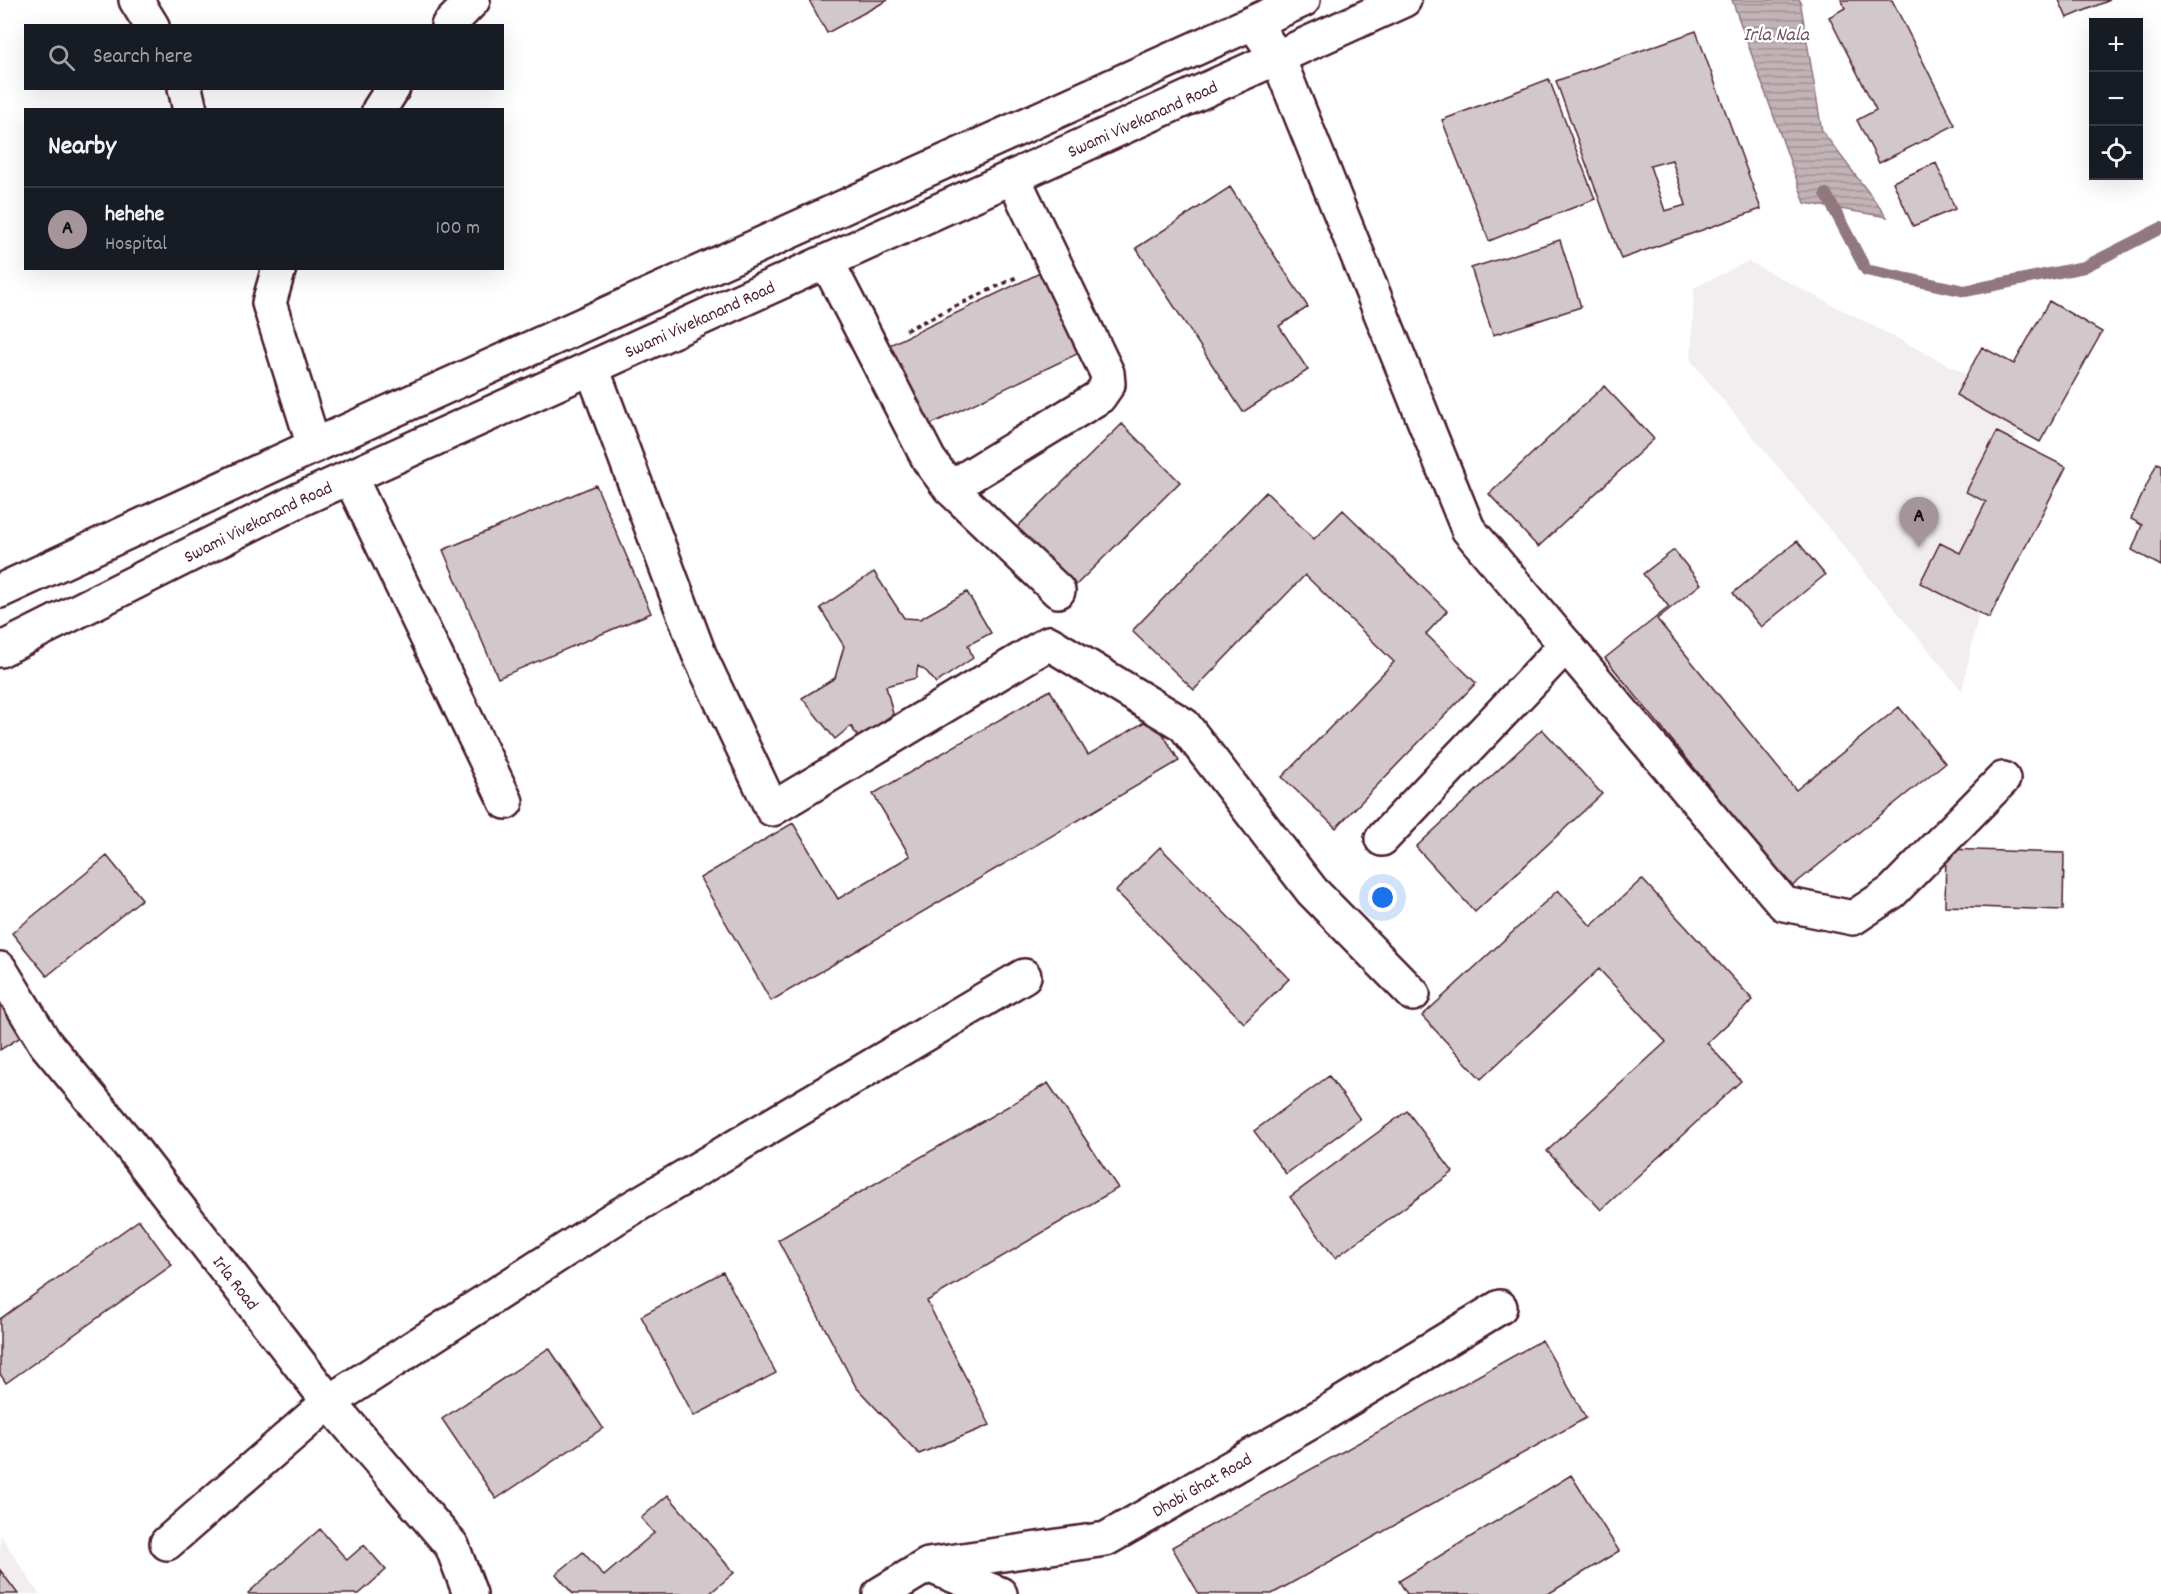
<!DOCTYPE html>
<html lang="en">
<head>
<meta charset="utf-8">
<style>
  :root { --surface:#171b24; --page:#242831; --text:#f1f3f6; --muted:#9ea1a6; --line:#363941; --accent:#a6949b }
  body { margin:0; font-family:Dekko,sans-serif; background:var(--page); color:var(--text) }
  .controls { position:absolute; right:18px; top:18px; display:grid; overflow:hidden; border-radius:0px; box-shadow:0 6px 24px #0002 }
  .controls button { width:54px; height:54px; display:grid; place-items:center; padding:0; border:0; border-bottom:2px solid var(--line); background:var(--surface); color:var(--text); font:30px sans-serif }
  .you { position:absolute; left:1383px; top:898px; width:21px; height:21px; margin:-15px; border:4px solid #fff; border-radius:50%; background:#1a73e8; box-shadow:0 0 0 9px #1a73e833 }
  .badge { display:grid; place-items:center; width:39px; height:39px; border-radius:50%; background:var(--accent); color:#111; font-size:20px; font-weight:700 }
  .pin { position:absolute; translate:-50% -50px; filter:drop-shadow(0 2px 3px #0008) }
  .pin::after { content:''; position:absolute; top:32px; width:21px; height:18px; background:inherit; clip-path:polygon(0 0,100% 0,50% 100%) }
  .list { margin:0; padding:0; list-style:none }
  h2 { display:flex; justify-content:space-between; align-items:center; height:78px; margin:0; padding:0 24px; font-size:26px }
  h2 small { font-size:20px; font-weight:400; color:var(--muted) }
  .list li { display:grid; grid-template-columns:39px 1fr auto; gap:18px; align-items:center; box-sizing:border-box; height:84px; padding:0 24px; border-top:2px solid var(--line) }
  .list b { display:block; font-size:22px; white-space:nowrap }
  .list p { margin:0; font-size:20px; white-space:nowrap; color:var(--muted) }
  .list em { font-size:20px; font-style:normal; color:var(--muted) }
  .icon { flex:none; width:33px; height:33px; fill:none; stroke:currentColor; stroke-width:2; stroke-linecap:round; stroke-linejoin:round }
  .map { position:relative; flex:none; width:2161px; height:1594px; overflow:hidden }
  .search { position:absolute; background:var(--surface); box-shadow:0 6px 24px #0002; left:24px; top:24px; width:480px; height:66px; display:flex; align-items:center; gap:15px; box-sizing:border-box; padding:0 21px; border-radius:0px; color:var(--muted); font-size:22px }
  .panel { position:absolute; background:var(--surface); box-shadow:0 6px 24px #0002; left:24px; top:108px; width:480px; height:162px; border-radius:0px }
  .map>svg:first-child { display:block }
</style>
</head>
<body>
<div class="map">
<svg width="2161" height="1594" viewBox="0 0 2161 1594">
  <defs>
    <pattern id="water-rules" width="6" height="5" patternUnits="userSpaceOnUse" patternTransform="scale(1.5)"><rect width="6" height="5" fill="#c1b3b6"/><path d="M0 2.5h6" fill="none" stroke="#9f9194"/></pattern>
  </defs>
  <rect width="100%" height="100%" fill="#fff"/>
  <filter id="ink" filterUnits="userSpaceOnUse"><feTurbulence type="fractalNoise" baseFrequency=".0167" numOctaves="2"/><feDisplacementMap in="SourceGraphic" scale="12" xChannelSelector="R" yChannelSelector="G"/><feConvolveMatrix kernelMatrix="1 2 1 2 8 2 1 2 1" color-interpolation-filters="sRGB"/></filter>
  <g filter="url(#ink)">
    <path fill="#f2eeef" d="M1748,261L2024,404L1962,691L1691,361L1694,288Z
      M0,1534L39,1594H0Z"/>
    <path fill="url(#water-rules)" stroke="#91787e" stroke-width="1.5" d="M1732,0H1800L1822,131L1887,217L1805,203Z"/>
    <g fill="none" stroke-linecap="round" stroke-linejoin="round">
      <path stroke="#91787e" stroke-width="12" d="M1826,194L1866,270L1965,291L2084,267L2161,228"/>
    </g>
    <path fill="#d2c7cb" stroke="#4a1f2b" stroke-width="1.5" fill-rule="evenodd" d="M809,0H888L827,33Z
      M1841,0H1892L1955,125L1879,163L1857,120L1876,110L1829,17L1845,8Z
      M2059,0H2110L2067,18Z
      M1696,31L1761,209L1621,259L1556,81ZM1672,160L1686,205L1665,211L1650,166Z
      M1549,79L1595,199L1489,241L1442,120Z
      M1936,163L1955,209L1913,226L1893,182Z
      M1230,187L1308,307L1279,326L1308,370L1243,412L1136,248Z
      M1560,240L1581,307L1493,335L1471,268Z
      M1040,273L1079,353L917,431L879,350Z
      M2049,301L2102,332L2040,442L1956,395L1982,347L2014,364Z
      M1604,386L1654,439L1538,547L1489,494Z
      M1122,424L1180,482L1069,592L1011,533Z
      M1997,432L2066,467L1989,618L1920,583L1940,543L1960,553L1986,502L1966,492Z
      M2157,463L2161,465V566L2132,550L2142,525L2131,519Z
      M596,485L651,613L498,678L443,550Z
      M1266,492L1314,539L1343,510L1447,611L1426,634L1476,683L1336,828L1282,777L1394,662L1305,575L1194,690L1132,631Z
      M1797,541L1825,575L1761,627L1733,593Z
      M1674,550L1701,584L1657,619L1796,790L1899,707L1945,763L1791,887L1605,658L1669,607L1643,574Z
      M874,572L904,618L920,619L967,592L991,633L968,645L973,658L936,683L927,672L918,666L916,678L886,686L893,714L859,739L851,726L835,739L802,698L835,678L844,646L820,608Z
      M1050,690L1088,755L1153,717L1179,761L771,1001L700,878L793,823L838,899L910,856L873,794Z
      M1542,729L1602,794L1475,912L1416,847Z
      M1160,847L1289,979L1244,1023L1116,891Z
      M1946,849L2064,853L2063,910L1945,906Z
      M107,856L142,899L47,976L12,933Z
      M1642,879L1753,1000L1707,1043L1741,1081L1601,1210L1547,1151L1666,1042L1599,969L1481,1079L1422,1016L1558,890L1591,926Z
      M0,980L32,1030L0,1050Z
      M1329,1076L1360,1119L1286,1174L1254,1131Z
      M1048,1083L1118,1188L927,1301L990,1425L919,1454L856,1387L778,1240Z
      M1407,1111L1453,1172L1335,1258L1290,1197Z
      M139,1220L172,1265L6,1383L0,1374V1319Z
      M723,1272L776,1373L694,1416L641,1316Z
      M1542,1340L1586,1418L1272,1594H1199L1172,1547Z
      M549,1348L603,1428L496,1499L442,1419Z
      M1571,1475L1619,1551L1548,1594H1407L1399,1581Z
      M668,1495L734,1573L709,1594H573L556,1574L583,1552L604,1576L654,1533L641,1518Z
      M320,1529L347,1560L364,1545L386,1570L359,1594H249L248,1593Z
      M0,1570L18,1594H0Z"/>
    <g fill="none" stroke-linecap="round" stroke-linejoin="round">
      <defs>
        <g id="minor">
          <path d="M136,0L152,26"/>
          <path d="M1253,23L1278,58L1468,529L1784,904L1853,918L1892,892L2003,779"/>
          <path d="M448,26L473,0"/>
          <path d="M185,88L190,110"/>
          <path d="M379,110L393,88"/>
          <path d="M827,262L929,460L950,488L1099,397L1108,384L1107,373L1013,177"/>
          <path d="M279,268L269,303L314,446"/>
          <path d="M592,368L699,654L772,809L1049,643L1184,725L1312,891L1413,994"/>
          <path d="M350,477L506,802"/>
          <path d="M950,488L1058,591"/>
          <path d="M1382,839L1566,645"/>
          <path id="s1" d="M0,969L45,1043L128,1143L329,1402L452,1546L470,1594"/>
          <path d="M167,1543L329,1402L615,1218L1024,976"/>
          <path d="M930,1566L1000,1594"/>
          <path id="s2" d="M880,1594L928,1565L1106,1539L1311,1422L1500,1307"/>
        </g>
        <g id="major">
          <path d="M0,591L314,446L1303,0"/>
          <path id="s3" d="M0,650L299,500L1404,0"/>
        </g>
      </defs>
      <use href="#minor" stroke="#4a1f2b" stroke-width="38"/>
      <use href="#major" stroke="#4a1f2b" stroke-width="38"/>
      <path stroke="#4a1f2b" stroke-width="4" stroke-dasharray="4.5 4.5" stroke-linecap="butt" d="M906,330L1019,276"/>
      <use href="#minor" stroke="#fff" stroke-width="33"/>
      <use href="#major" stroke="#fff" stroke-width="33"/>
    </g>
  </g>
  <g text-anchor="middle" stroke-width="5" stroke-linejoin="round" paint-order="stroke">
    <g font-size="18" fill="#4a1f2b" stroke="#fff">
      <text dy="6" stroke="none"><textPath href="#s3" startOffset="1260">Swami Vivekanand Road</textPath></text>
      <text dy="6" stroke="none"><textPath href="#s3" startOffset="774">Swami Vivekanand Road</textPath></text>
      <text dy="6" stroke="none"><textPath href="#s3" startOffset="288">Swami Vivekanand Road</textPath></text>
      <text dy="6" stroke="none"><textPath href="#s1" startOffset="393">Irla Road</textPath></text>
      <text dy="6" stroke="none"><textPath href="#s2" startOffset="346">Dhobi Ghat Road</textPath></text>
    </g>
    <g font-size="20" font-style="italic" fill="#74535c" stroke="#fff">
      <text x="1776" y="40">Irla Nala</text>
    </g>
  </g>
</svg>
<div class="controls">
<button>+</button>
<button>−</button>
<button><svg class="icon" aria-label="locate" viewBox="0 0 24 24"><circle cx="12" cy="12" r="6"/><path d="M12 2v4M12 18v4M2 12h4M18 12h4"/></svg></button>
</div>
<div class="you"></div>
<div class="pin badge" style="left:1919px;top:547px">A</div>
<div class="search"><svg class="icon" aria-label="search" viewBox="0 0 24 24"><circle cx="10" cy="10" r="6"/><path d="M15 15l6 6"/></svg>Search here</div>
<section class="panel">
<h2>Nearby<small></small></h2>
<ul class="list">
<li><span class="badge">A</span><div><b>hehehe</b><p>Hospital</p></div><em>100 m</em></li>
</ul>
</section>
</div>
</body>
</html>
